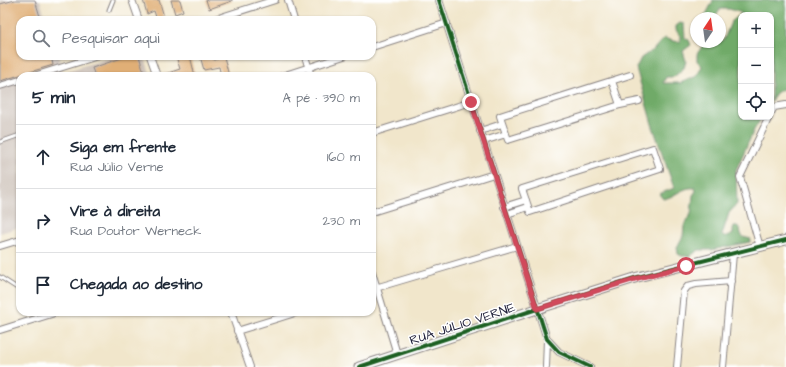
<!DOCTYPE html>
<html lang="pt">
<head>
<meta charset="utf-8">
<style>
  :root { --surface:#fff; --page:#f2f2f3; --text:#1f2937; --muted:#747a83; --line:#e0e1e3 }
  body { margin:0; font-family:"Architects Daughter",sans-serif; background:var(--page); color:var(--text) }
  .controls { position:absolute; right:12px; top:12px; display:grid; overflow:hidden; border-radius:8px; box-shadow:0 1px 3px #0004 }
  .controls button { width:36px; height:36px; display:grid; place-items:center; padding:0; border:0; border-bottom:1px solid var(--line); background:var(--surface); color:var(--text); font:20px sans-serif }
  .compass { position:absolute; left:690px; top:12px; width:36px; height:36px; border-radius:50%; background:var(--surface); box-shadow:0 1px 3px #0004; rotate:13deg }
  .stop { position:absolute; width:12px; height:12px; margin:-9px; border:3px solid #d1495b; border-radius:50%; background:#fff }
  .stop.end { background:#d1495b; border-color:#fff; box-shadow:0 1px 4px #0008 }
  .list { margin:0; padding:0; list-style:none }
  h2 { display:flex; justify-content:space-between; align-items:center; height:52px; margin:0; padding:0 16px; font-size:17px }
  h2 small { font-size:13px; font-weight:400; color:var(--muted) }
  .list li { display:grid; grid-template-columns:26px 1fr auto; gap:12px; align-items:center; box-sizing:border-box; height:64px; padding:0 16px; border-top:1px solid var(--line) }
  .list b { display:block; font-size:15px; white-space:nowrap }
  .list p { margin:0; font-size:13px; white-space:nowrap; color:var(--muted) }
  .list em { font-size:13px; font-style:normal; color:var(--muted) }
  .icon { flex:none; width:22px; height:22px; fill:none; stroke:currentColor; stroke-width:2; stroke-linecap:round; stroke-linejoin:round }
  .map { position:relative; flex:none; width:786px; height:367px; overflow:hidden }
  .search { position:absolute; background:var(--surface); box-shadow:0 1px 3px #0004; left:16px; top:16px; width:360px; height:44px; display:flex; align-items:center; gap:10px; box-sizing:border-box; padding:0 14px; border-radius:12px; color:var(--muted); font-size:15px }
  .panel { position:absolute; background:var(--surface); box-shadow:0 1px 3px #0004; left:16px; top:72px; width:360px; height:244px; border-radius:12px }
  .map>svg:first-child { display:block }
</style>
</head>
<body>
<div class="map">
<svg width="786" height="367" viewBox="0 0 786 367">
  <rect width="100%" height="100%" fill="#fff"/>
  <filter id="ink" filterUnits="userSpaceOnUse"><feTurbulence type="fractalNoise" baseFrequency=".025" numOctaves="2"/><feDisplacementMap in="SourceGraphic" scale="8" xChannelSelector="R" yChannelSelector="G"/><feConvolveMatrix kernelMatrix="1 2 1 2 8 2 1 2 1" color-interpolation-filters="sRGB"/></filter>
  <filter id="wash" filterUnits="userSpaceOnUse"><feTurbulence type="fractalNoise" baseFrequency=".012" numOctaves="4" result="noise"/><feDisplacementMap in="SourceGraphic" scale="16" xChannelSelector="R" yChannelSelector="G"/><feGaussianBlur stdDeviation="0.9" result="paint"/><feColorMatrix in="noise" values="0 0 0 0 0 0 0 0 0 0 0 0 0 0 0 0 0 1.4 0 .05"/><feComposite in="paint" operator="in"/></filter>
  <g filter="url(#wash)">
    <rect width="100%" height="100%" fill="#f1e6cb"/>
    <path fill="#cdc2b9" d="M0,0H40L46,20H20V56H58L63,72L116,56H144L151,76H20V227L0,233Z"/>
    <path fill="#70aa68" stroke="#496652" d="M712,0H786V53L784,59L786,61V90L782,89L775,94L771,102V15H741V117H762L754,130L736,170L737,204L729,213L722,235L724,237L733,234V226H737L740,228L741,234L743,237L751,239L750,242L712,250H699L690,256H682L678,254L677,247L683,236L684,226L691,214L693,195L696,191L695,188C683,186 674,198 663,199L659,194L674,188L652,124L636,68L641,58L654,49L664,38L673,41L680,42V36L676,30V26L680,23L684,24L685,38L689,40L691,45L683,51L686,61L684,68L674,77H666L663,83H680L697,76L702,66L697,61V54L705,42L715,43L720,42L724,39L731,22L742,13L729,9H720L714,18H704L713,1Z"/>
    <g id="blocks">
      <path fill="#e0af76" d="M15,0H35L41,20H20V56H51L53,65L0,81V4Z
        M143,0H159L165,20H157L154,11L147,14Z
        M171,0H180L183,11L175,14Z
        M206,0H232V1L209,9Z
        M128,56H139L145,76H95L92,68Z
        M176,56H190L195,76H162V75L180,69Z
        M200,56H212L214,60L224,57L229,76H221L219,67L204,70Z"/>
    </g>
  </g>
  <g filter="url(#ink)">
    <use href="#blocks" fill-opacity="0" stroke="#8a8483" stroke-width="1"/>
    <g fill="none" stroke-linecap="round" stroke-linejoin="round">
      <defs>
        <path id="lane" d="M109,10L113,0
          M0,142L20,135
          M0,277L17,288"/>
        <path id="street" d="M132,0L139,20
          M288,0L294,20
          M439,0L547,339L559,352L590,367
          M212,20L275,0
          M372,47L447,23
          M150,56L157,76
          M305,56L311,76
          M630,75L500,116L508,140L620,105L639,101
          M34,76L98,56
          M282,76L344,56
          M612,81L620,105
          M0,86L20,80
          M771,113L774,107L786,105
          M480,131L502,124
          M372,133L471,102
          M484,141L506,134
          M653,148L660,169L530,212L522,189Z
          M504,207L526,200
          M372,212L494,174
          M507,214L528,207
          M0,246L20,240
          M760,247L740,177L769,117
          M372,272L397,354
          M372,289L517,246
          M231,312L250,367
          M0,330L58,312
          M237,331L298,312
          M546,367L547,339
          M677,367L684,291L688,286L696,284L731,281
          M723,367L733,254"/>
        <path id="secondary" d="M359,367L537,309L638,277L786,240"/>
      </defs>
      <use href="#lane" stroke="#8a8483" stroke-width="5"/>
      <use href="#street" stroke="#8a8483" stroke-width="8"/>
      <use href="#secondary" stroke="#8a8483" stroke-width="11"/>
      <use href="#lane" stroke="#fff" stroke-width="3"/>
      <use href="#street" stroke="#fff" stroke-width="6"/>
      <use href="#secondary" stroke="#fff" stroke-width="9"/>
      <defs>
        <path id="cycleway" d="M439,0L547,339L559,352L590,367
          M359,367L537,309L638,277L786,240"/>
      </defs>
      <use href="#cycleway" stroke="#fff" stroke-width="6"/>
      <use href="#cycleway" stroke="#1b5e20" stroke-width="4"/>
    </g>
  </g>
  <g fill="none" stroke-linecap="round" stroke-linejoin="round" filter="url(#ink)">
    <path stroke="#d1495b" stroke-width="5" d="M471,102L537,309L638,278L686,266"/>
  </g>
  <g text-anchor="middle" stroke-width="3" stroke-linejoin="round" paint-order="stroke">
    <g font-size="13" fill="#22223b" stroke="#fff">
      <text transform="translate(462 323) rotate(-18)" y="5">RUA JÚLIO VERNE</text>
    </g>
  </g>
</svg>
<div class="controls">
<button>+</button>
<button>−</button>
<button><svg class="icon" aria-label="locate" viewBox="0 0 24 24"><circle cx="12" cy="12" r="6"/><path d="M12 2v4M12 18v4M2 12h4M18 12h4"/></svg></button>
</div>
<svg class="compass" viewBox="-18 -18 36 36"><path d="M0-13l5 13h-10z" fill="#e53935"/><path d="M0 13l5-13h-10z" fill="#747a83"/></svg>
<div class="stop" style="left:686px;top:266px"></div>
<div class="stop end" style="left:471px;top:102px"></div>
<div class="search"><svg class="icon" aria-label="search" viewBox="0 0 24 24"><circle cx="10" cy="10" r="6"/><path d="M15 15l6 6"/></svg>Pesquisar aqui</div>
<section class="panel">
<h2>5 min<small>A pé · 390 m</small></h2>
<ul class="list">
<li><svg class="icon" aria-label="ahead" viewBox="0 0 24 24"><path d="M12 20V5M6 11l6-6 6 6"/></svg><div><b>Siga em frente</b><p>Rua Júlio Verne</p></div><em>160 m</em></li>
<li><svg class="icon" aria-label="right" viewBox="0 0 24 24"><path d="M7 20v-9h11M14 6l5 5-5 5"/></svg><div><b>Vire à direita</b><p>Rua Doutor Werneck</p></div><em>230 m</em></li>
<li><svg class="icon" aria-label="arrive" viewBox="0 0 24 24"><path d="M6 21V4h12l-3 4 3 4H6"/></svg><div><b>Chegada ao destino</b></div></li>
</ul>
</section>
</div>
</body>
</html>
